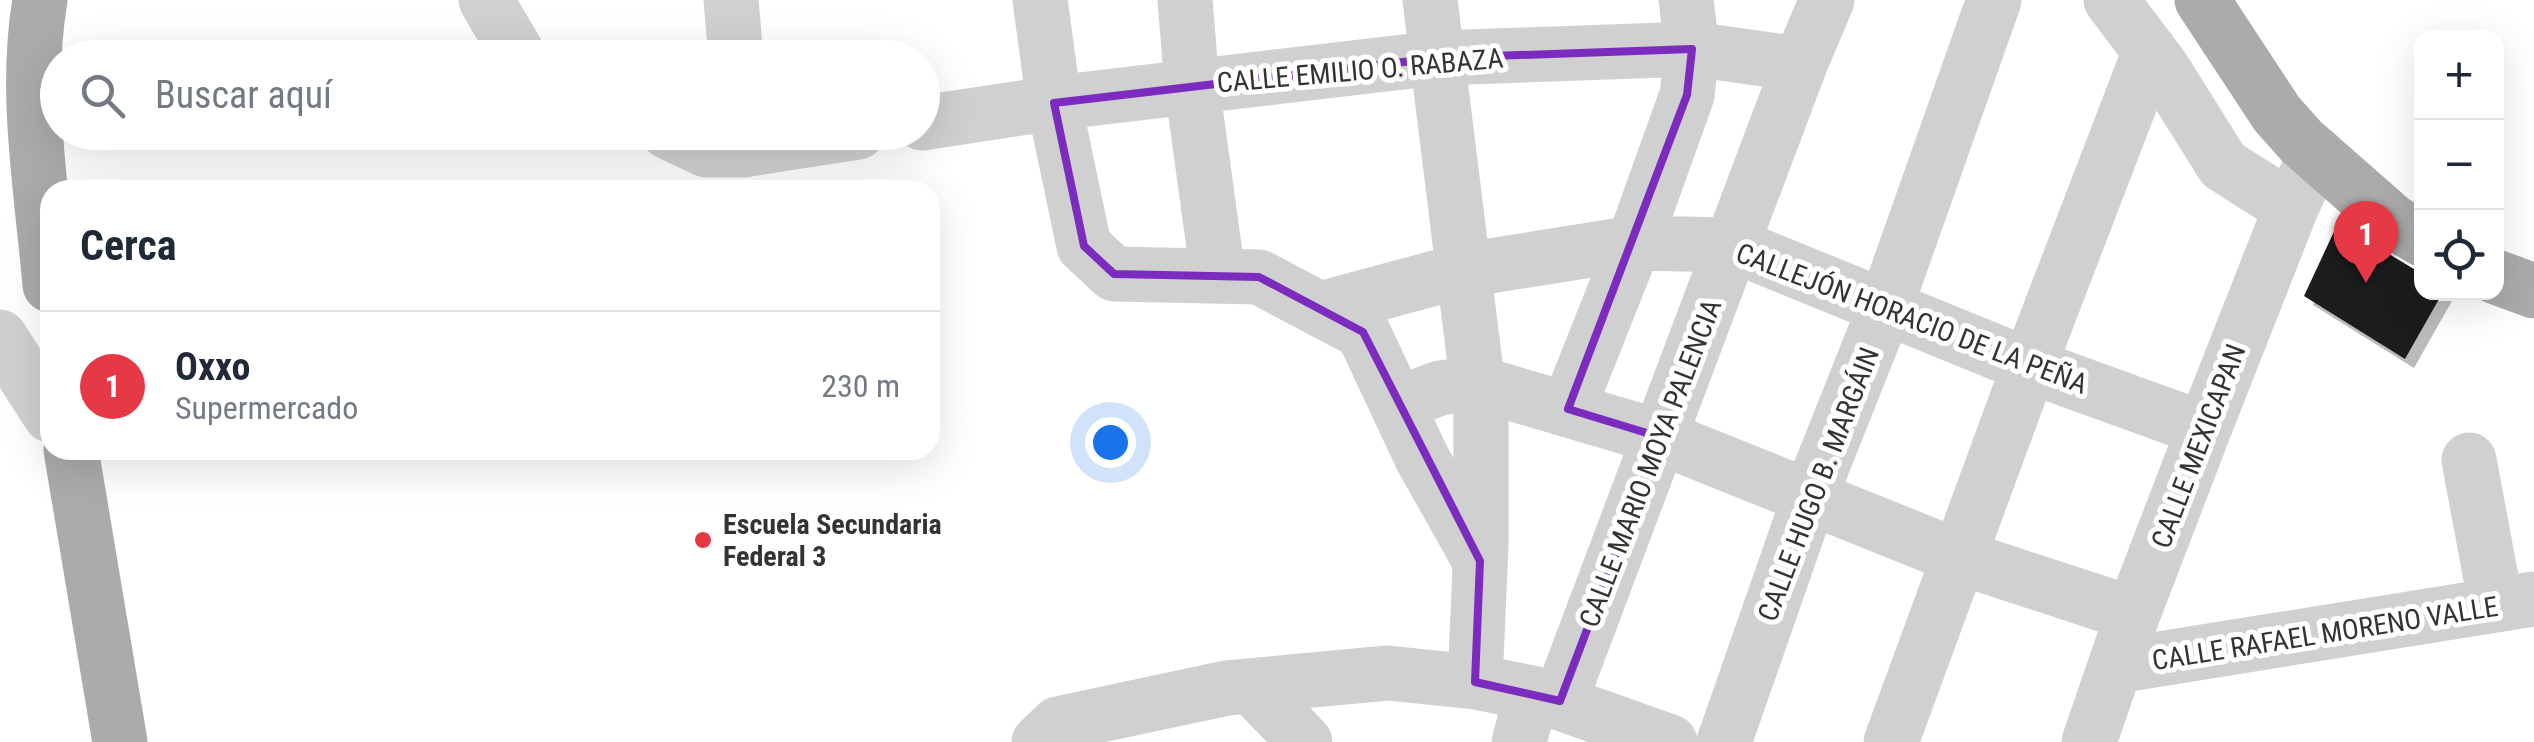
<!DOCTYPE html>
<html lang="es">
<head>
<meta charset="utf-8">
<style>
  :root { --surface:#fff; --page:#f6f6f7; --text:#1f2937; --muted:#747a83; --line:#e0e1e3; --accent:#e63946 }
  body { margin:0; font-family:"Roboto Condensed",sans-serif; background:var(--page); color:var(--text) }
  .controls { position:absolute; right:30px; top:30px; display:grid; overflow:hidden; border-radius:20px; box-shadow:0 10px 40px #0002 }
  .controls button { width:90px; height:90px; display:grid; place-items:center; padding:0; border:0; border-bottom:2px solid var(--line); background:var(--surface); color:var(--text); font:50px sans-serif }
  .you { position:absolute; left:1110px; top:442px; width:35px; height:35px; margin:-25px; border:8px solid #fff; border-radius:50%; background:#1a73e8; box-shadow:0 0 0 15px #1a73e833 }
  .badge { display:grid; place-items:center; width:65px; height:65px; border-radius:50%; background:var(--accent); color:#fff; font-size:32px; font-weight:700 }
  .pin { position:absolute; translate:-50% -82px; filter:drop-shadow(0 2px 5px #0008) }
  .pin::after { content:''; position:absolute; top:52px; width:35px; height:30px; background:inherit; clip-path:polygon(0 0,100% 0,50% 100%) }
  .list { margin:0; padding:0; list-style:none }
  h2 { display:flex; justify-content:space-between; align-items:center; height:130px; margin:0; padding:0 40px; font-size:42px }
  h2 small { font-size:32px; font-weight:400; color:var(--muted) }
  .list li { display:grid; grid-template-columns:65px 1fr auto; gap:30px; align-items:center; box-sizing:border-box; height:150px; padding:0 40px; border-top:2px solid var(--line) }
  .list b { display:block; font-size:38px; white-space:nowrap }
  .list p { margin:0; font-size:32px; white-space:nowrap; color:var(--muted) }
  .list em { font-size:32px; font-style:normal; color:var(--muted) }
  .icon { flex:none; width:55px; height:55px; fill:none; stroke:currentColor; stroke-width:2; stroke-linecap:round; stroke-linejoin:round }
  .map { position:relative; flex:none; width:2534px; height:742px; overflow:hidden }
  .search { position:absolute; background:var(--surface); box-shadow:0 10px 40px #0002; left:40px; top:40px; width:900px; height:110px; display:flex; align-items:center; gap:25px; box-sizing:border-box; padding:0 35px; border-radius:55px; color:var(--muted); font-size:38px }
  .panel { position:absolute; background:var(--surface); box-shadow:0 10px 40px #0002; left:40px; top:180px; width:900px; height:280px; border-radius:30px }
  .map>svg:first-child { display:block }
</style>
</head>
<body>
<div class="map">
<svg width="2534" height="742" viewBox="0 0 2534 742">
  <defs>
    <filter id="shadow"><feDropShadow dx="9" dy="9" stdDeviation="0" flood-color="#0004"/></filter>
  </defs>
  <rect width="100%" height="100%" fill="#fff"/>
  <path fill="#1a1a1a" filter="url(#shadow)" d="M2338,223L2422,274V292H2443L2405,359L2304,296Z"/>
  <g fill="none" stroke-linecap="round" stroke-linejoin="round">
    <path stroke="#d0d0d0" stroke-width="55" d="M486,0L520,58
      M731,0L736,58
      M1040,0L1054,103L1084,246L1114,274L1259,277L1363,332L1422,458L1480,561
      M1185,0L1192,86L1218,276
      M1430,0L1481,412V545L1475,682
      M2111,0L2163,69L2223,165L2291,208
      M922,123L1054,103L1437,58L1692,49L1800,64
      M668,132L706,150H743L858,132
      M1320,309L1465,270L1634,243L1733,245L2030,366L2204,429
      M0,337L50,415
      M1397,404L1440,388L1477,383L1660,437L1959,557L2133,614
      M1568,409L1634,243L1687,95L1692,49L1686,0
      M2469,460L2496,605
      M2116,666L2534,599
      M1251,686L1305,742
      M1560,701L1800,64L1827,0
      M1039,742L1058,724L1227,688L1388,673L1475,682L1532,693L1670,742
      M1519,742L1532,693
      M1724,742L1809,499L1885,308L1994,0
      M1891,742L2034,353L2150,51
      M2089,742L2133,614L2204,429L2291,208L2316,154"/>
    <path stroke="#ababab" stroke-width="55" d="M40,0C24,93 42,192 50,285
      M2202,0L2277,114L2302,142L2392,221L2422,239
      M2496,277L2534,291
      M71,450L120,742"/>
  </g>
  <path fill="none" stroke="#7b2cbf" stroke-width="8" stroke-linejoin="round" d="M1692,49L1687,95L1568,409L1660,437L1560,701L1475,682L1480,561L1363,332L1259,277L1114,274L1084,246L1054,103L1437,58Z"/>
  <circle fill="#e63946" stroke="#fff" stroke-width="4" cx="703" cy="540" r="10"/>
  <g text-anchor="middle" stroke-width="10" stroke-linejoin="round" paint-order="stroke">
    <g font-size="28" fill="#333" stroke="#fff">
      <text transform="translate(1360 70) rotate(-5)" y="10">CALLE EMILIO O. RABAZA</text>
      <text transform="translate(1912 318) rotate(21)" y="10">CALLEJÓN HORACIO DE LA PEÑA</text>
      <text transform="translate(2198 446) rotate(-69)" y="10">CALLE MEXICAPAN</text>
      <text transform="translate(1650 463) rotate(-69)" y="10">CALLE MARIO MOYA PALENCIA</text>
      <text transform="translate(1818 484) rotate(-69)" y="10">CALLE HUGO B. MARGÁIN</text>
      <text transform="translate(2325 633) rotate(-9)" y="10">CALLE RAFAEL MORENO VALLE</text>
    </g>
    <g font-size="28" font-weight="bold" fill="#333" stroke="#fff" text-anchor="start">
      <text x="723" y="534">Escuela Secundaria<tspan x="723" dy="32">Federal 3</tspan></text>
    </g>
  </g>
</svg>
<div class="controls">
<button>+</button>
<button>−</button>
<button><svg class="icon" aria-label="locate" viewBox="0 0 24 24"><circle cx="12" cy="12" r="6"/><path d="M12 2v4M12 18v4M2 12h4M18 12h4"/></svg></button>
</div>
<div class="you"></div>
<div class="pin badge" style="left:2366px;top:283px">1</div>
<div class="search"><svg class="icon" aria-label="search" viewBox="0 0 24 24"><circle cx="10" cy="10" r="6"/><path d="M15 15l6 6"/></svg>Buscar aquí</div>
<section class="panel">
<h2>Cerca<small></small></h2>
<ul class="list">
<li><span class="badge">1</span><div><b>Oxxo</b><p>Supermercado</p></div><em>230 m</em></li>
</ul>
</section>
</div>
</body>
</html>
